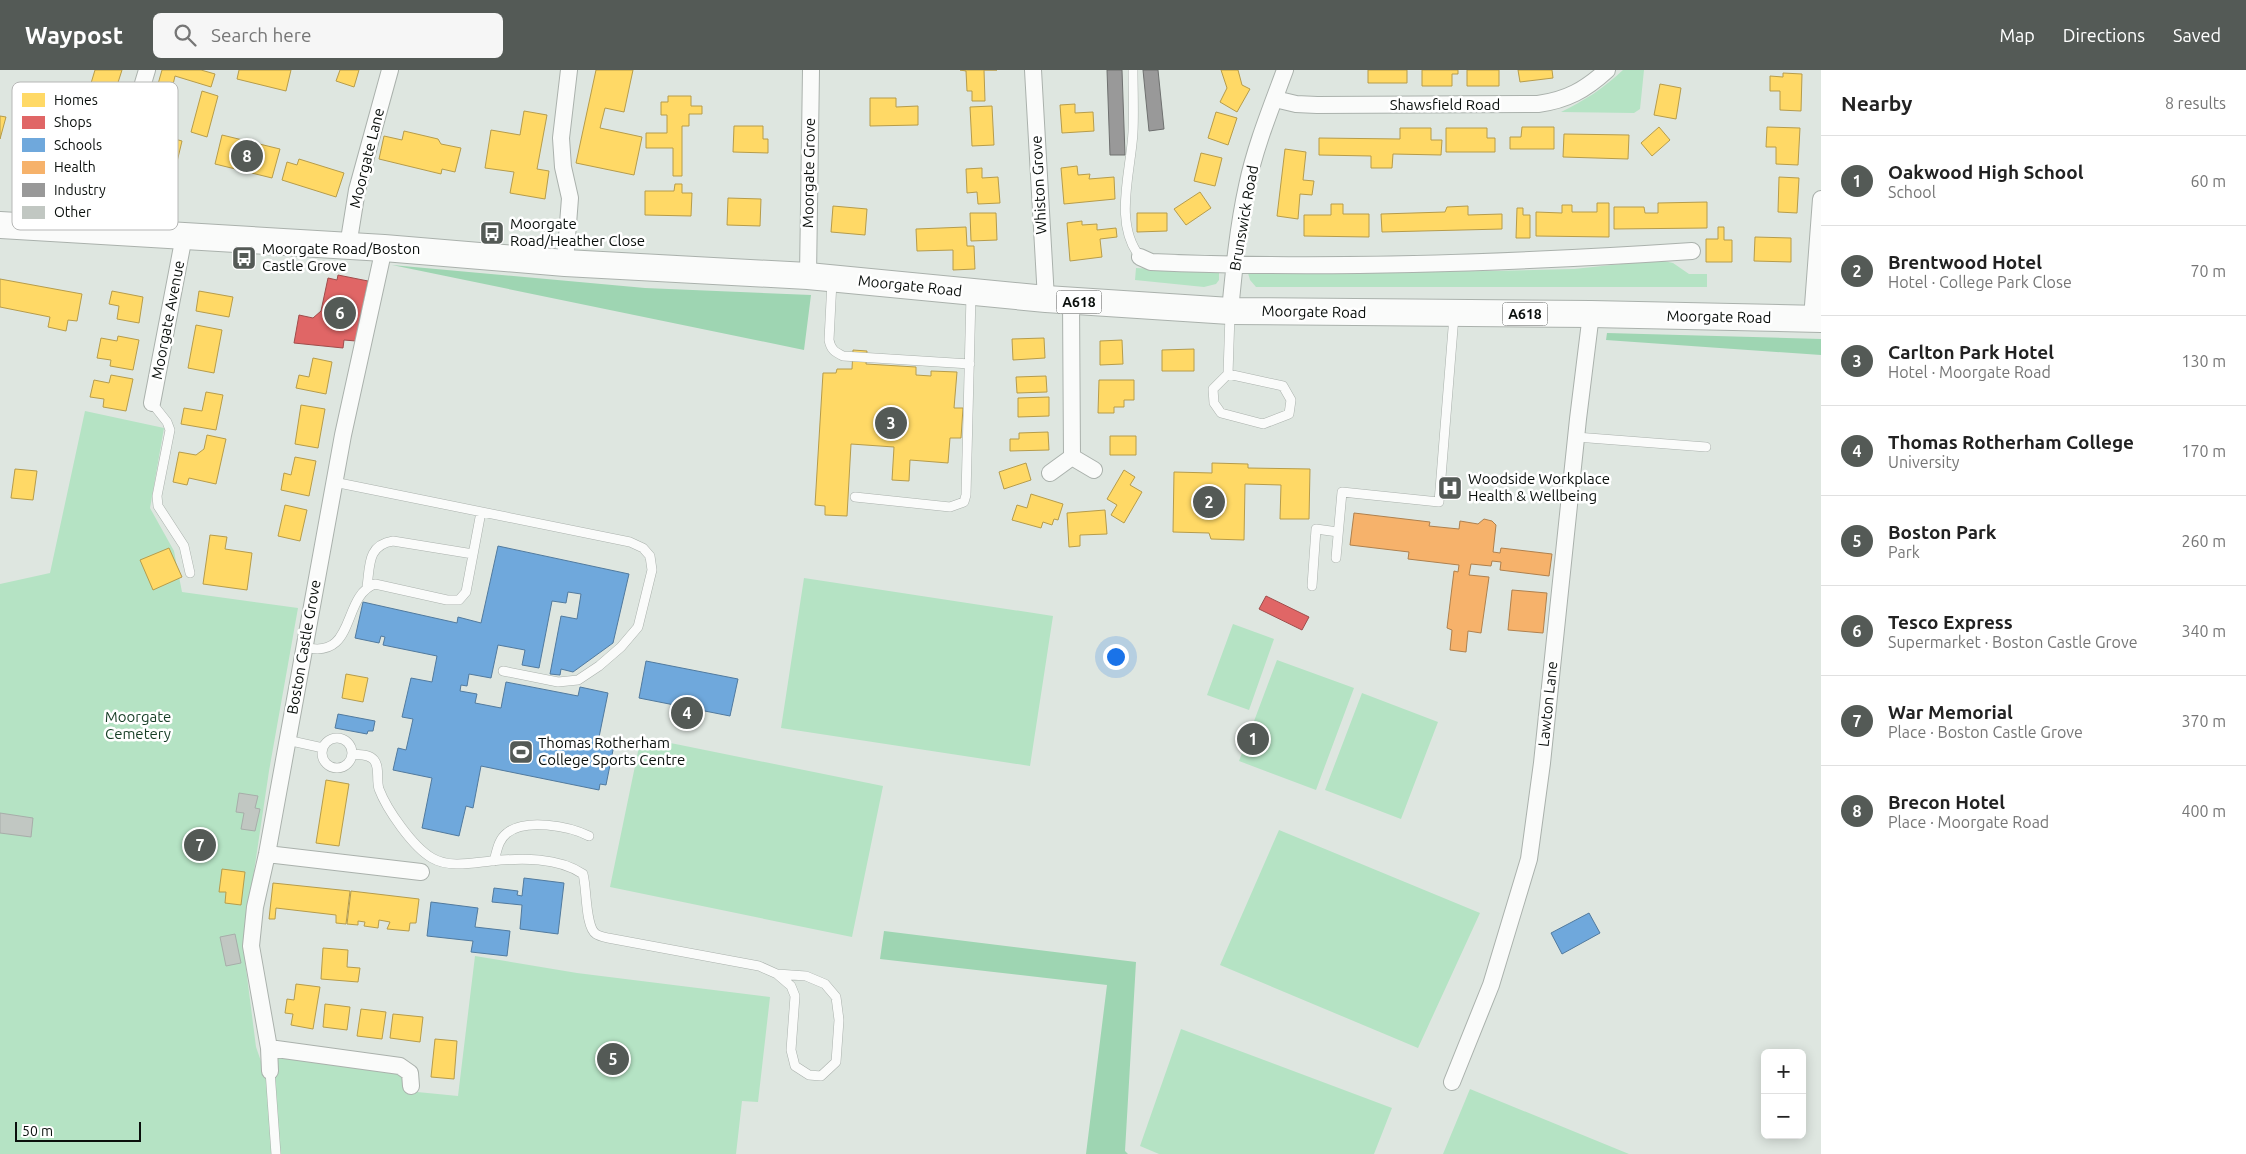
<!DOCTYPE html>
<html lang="en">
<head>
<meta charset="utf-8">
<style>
  :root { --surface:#fff; --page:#f6f6f6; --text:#222; --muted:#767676; --line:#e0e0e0; --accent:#545a56 }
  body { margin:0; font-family:Ubuntu,sans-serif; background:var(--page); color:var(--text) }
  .controls { position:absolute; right:15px; bottom:15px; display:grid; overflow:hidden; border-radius:8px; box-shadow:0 2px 12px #0003 }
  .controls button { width:45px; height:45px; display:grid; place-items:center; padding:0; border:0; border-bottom:1px solid var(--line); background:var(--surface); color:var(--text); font:25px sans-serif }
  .scale { position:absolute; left:15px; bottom:12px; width:126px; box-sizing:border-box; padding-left:5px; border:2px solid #0a0f0c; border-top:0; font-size:14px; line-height:18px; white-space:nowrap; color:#0a0f0c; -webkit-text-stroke:4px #fff; paint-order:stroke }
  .you { position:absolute; left:1115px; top:586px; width:18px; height:18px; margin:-12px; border:4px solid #fff; border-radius:50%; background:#1a73e8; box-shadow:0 0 0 8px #1a73e833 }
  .badge { display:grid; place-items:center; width:32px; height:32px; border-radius:50%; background:var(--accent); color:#fff; font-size:16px; font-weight:700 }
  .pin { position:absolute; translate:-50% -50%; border:2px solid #fff; box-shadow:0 1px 5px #0006 }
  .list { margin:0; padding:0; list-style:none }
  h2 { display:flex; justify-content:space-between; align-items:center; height:65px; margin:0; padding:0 20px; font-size:21px }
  h2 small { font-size:16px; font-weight:400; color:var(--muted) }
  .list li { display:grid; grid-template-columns:32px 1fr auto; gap:15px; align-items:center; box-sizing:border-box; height:90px; padding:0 20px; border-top:1px solid var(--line) }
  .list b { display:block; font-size:19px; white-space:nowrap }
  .list p { margin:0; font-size:16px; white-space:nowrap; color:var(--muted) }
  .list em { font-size:16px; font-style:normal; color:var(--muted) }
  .icon { flex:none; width:28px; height:28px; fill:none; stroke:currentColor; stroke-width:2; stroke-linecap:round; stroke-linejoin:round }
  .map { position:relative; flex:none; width:1821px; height:1084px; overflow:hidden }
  header { display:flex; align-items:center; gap:30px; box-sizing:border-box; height:70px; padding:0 25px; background:var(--accent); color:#fff }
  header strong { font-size:24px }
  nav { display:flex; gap:28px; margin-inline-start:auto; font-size:18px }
  .search { width:350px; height:45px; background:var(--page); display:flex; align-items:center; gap:12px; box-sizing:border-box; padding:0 18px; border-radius:8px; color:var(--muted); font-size:19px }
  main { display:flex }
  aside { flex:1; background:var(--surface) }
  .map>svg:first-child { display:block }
</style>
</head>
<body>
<header>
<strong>Waypost</strong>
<div class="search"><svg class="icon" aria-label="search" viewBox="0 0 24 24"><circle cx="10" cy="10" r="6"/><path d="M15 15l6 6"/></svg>Search here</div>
<nav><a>Map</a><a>Directions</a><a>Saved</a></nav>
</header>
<main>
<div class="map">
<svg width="1821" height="1084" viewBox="0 0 1821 1084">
  <rect width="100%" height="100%" fill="#dee6e0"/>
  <path fill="#b5e3c4" d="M1623,0H1644L1640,39L1634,43L1561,42C1584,31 1604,18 1623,0Z
    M1659,190L1673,193L1689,204H1707V217H1256L1250,210L1248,203L1490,201L1574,199Z
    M1136,198L1219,202V210L1216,214L1204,217L1135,210Z
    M85,341L164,358L150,438L174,481L182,522L298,538L269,701L243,875L256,977L264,1000L280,985L398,999L406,1006L407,1021L458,1026L475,886L577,903L770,927L758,1032L742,1031L736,1084H0V514L50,503Z
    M804,508L1053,546L1030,696L781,658Z
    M1233,554L1274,569L1249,640L1207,625Z
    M1277,590L1354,618L1316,720L1239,691Z
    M1362,623L1438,652L1401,749L1325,720Z
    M641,667L883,716L852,867L610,817Z
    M1279,760L1480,843L1418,978L1220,895Z
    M1181,959L1392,1038L1374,1084H1159L1140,1076Z
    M1470,1019L1629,1084H1443Z"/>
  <path fill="#9ed5b2" d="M392,195L645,218L811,225L804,280Z
    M1607,263L1821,269V285L1606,270Z
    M884,861L1136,892L1125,1081L1128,1084H1086L1107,915L880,889Z"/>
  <path fill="#ffd966" stroke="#b69c4b" d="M95,0H122L106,50L82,43Z
    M162,0H201L215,4L211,17L175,6L172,19L158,14Z
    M239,0H291L286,21L237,9Z
    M340,0H359L354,17L336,11Z
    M596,0H633L624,42L605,38L600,58L642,67L634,105L576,93Z
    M960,0H997H984L985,31H972V21H967L966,1Z
    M1221,0H1238L1242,15L1250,19L1237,42L1220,32L1227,18Z
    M1368,0H1407V13H1368Z
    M1422,0H1458V4H1452V16H1422Z
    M1467,0H1499V16H1467Z
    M1518,0H1552L1553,8L1520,12Z
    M1783,3L1802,4L1801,41L1780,40V21H1770V6L1783,7Z
    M1660,14L1681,18L1676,49L1654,45Z
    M202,21L218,26L207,67L191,62Z
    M668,26H691V36H702V44H689V56H682V106H673V78H646V63H667V45H661V32H668Z
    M870,28H896V37L918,36V55L870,56Z
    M1075,34V43L1093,42L1094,61L1062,63L1060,35Z
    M992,36L994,75L972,76L970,37Z
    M524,41L547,45L537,99L549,101L545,129L510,123L514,102L485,98L491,60L520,65Z
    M1216,42L1237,48L1228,75L1208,68Z
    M0,46L6,47L0,69Z
    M734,56H763V69H768V83L733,82Z
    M1522,57H1554V79H1510V67H1521Z
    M1659,57L1670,70L1652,86L1641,73Z
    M1767,57L1800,58L1798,95L1776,94V77H1766Z
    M1400,58H1431V70H1442L1441,85L1393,84L1392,98H1371V86L1319,85V68L1400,69Z
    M1446,58H1487V68H1495V82H1446Z
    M145,61L182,71L176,96L138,86Z
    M404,61L438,69L441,74L461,78L455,102L442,99L441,104L379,89L384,66L402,70Z
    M1564,64L1629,65L1628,89L1563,87Z
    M222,65L280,79L272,108L215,94Z
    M1285,79L1306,82L1303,110L1314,111L1312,125L1300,124L1298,149L1277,146Z
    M1201,83L1222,88L1215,116L1194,111Z
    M299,89L344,103L336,127L282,110L287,92L297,95Z
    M1077,96L1078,105L1090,104L1089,109L1114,107L1115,129L1064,134L1061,98Z
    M982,98V108L998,107L1000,133L978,134L977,122L967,123L966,99Z
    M1779,107L1799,108L1797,143L1778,142Z
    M675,114H682V123H692L691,146L645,145V121H674Z
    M1200,122L1211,138L1186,155L1174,139Z
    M728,128L761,129L760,156L727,155Z
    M1707,132V158L1614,159V137H1644L1645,143H1658V133Z
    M1597,133H1609V167L1536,166V142L1562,143V135H1572V142H1597Z
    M1331,134H1343V144H1369V167L1304,166V145H1331Z
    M833,136L867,139L865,165L831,162Z
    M1468,136V145L1502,144V159L1382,162L1381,144L1445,142L1447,137Z
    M1517,138H1523V145H1530V168H1516Z
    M970,143H996L997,170L971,171Z
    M1137,143H1167V161L1137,162Z
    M1082,151V155L1097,154V160L1116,158L1117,167L1100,169L1102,187L1070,191L1067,153Z
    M966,157L967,176H974L975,199L953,200V180L917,181L916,159Z
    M1718,157H1724V170H1732V192H1706V169H1718Z
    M1755,167L1791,168V192L1754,191Z
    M0,209L82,224L77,251L68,250L66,261L48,257L50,247L0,237Z
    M112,221L143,227L139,253L117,249L119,236L109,234Z
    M199,221L233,227L229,247L196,241Z
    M196,255L222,260L214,303L188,298Z
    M118,266L139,270L133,300L110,296L111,290L97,288L101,268L117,271Z
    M1044,268L1045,288L1013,290L1012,269Z
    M1122,270L1123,294L1100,295V271Z
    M1194,279V301H1162V280Z
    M853,280L867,281L866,294L916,297V305L931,306V301L957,302L954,338H963L961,368H950L948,393L910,390L909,411L892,410L894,377L851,374L847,446L825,445V436L815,435L823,303H836L837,299H852Z
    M313,288L332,292L326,324L296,318L299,305L309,307Z
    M111,305L133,309L126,341L103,337L104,329L90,327L94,310L109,313Z
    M1046,306L1047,322L1017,323L1016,307Z
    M1099,310H1134V330H1124V337H1114V343H1098Z
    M206,322L223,325L216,360L181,354L184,338L202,341Z
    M1049,327V346L1018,347V328Z
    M301,335L325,339L318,378L295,374Z
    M1048,362L1049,380L1010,381V369H1019V363Z
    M207,365L226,369L216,414L189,408L187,415L173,412L179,382L196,385L204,379Z
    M1110,366H1136V385H1110Z
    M295,387L316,391L309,426L281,420L284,403L291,405Z
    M1026,393L1031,410L1004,419L999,402Z
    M1212,393L1248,394V398L1310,399L1309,449H1280L1281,415L1245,414L1244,470L1211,469L1209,463L1173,462L1174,402L1212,403Z
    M15,399L37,401L33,430L11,428Z
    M1124,400L1135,407L1130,415L1142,422L1124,453L1111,445L1117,435L1107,429Z
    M1031,424L1063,434L1058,450L1054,449L1052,455L1043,452L1041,458L1012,450L1017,435L1027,438Z
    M285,435L307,440L300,471L278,466Z
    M1105,440L1107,464L1080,465V476L1069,477L1067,443Z
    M210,465L227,467L225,479L252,483L247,520L203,514Z
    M169,478L182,507L153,520L140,490Z
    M346,604L368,608L363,632L342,628Z
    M326,710L349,714L339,776L316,773Z
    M222,799L245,802L241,835L225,833L226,822H219Z
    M273,813L350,821L346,854L336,853V845L276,838L275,849H269Z
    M351,821L419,829L416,853H410L409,861L387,859L390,852L379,850L378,858L364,856L365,852L358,851V855L347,854Z
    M323,878L348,880L347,897L360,898L358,912L321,909Z
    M296,914L320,917L313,959L291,955L293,944L285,943L287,929L294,930Z
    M325,934L350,937L347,960L323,957Z
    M361,939L386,942L382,969L357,966Z
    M393,944L423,947L420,972L390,968Z
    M435,969L457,971L454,1009L431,1007Z"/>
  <path fill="#e06666" stroke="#a04c4b" d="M338,205L368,211L356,271L344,270L343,278L294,273L299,245L313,248L321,241L328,208L337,210Z
    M1266,526L1309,547L1302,560L1259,539Z"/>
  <path fill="#6fa8dc" stroke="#517a9e" d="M498,476L629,504L613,573L573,602L561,599L560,605L550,604L561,546L577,549L581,524L568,522L566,533L552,531L539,598L522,595L525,580L498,575L491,608L469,604L467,616L461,615L460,621L477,624L475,633L501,638L506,612L578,626L580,617L608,623L598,672L614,675L606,715L600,714L599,720L481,696L473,738L466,736L459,766L422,758L432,708L393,700L398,678L406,680L413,649L402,647L411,608L432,612L437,586L383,575L385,567L381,566L379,573L355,568L363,532L457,553L458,547L481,553Z
    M646,591L738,609L730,646L639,628Z
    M338,644L375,651L373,661H368L367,664L335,658Z
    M524,808L564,813L558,864L520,859L522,835L492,832L494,818L518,821L517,825L522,826Z
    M431,832L478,838L475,857L510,861L507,886L471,882L473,871L427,866Z
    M1589,843L1600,863L1562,884L1551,863Z"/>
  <path fill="#f6b26b" stroke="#af814e" d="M1354,443L1430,452L1429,456L1459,459L1460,451L1478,454L1484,449L1492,451L1496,455L1493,482L1500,483L1501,478L1552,484L1549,506L1500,500L1501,492L1492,491L1491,496L1471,494L1469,505L1489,507L1481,563L1468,561L1466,582L1450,580L1452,560L1447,558L1454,501L1458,502L1459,495L1408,489L1409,482L1350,475Z
    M1512,520L1547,523L1543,563L1508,560Z"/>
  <path fill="#999" stroke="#6e706f" d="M1107,0H1122L1125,85H1110Z
    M1143,0H1158L1164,59L1149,61Z"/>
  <path fill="#c1c7c2" stroke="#a7ada9" d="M239,723L258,726L255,738L260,739L255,761L241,759L244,743L236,742Z
    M0,743L33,748L31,767L0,763Z
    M235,864L241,893L226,896L220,867Z"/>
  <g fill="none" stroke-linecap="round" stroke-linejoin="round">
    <defs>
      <path id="service" d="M1133,0C1133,21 1134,42 1133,62C1131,102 1113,153 1140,187
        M66,64L122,82
        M832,211L829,270C831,280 835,282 843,286L970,294
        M1228,304L1213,319L1214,333L1221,343L1263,354L1289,344L1291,330L1283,316L1228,304L1230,244
        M152,333L167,352L170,360L157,426L158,436L184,476L190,503
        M1576,367L1706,377
        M334,412L630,472L643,478L650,486L652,500L638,557L621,577L599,596L578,610L558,612L503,601
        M855,427L950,437L964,432L966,425L971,225
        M1336,488L1342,422L1439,432L1454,246
        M1312,516L1316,459L1338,462
        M367,517C370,496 367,475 393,471L473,484
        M304,577C357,591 341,526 375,514L447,530H459L466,522L481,442
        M322 683a15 15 0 1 1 30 0a15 15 0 1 1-30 0Z
        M287,670L323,678
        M353,684C360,685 369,684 374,690C380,697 376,710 379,719C387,740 413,777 432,788C449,798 472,793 491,791C521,788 558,787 583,804C587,818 585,857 596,864C599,866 604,867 608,868L759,896L777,904L791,916L795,926L791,980L795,996L809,1005L821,1006L836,992L839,950L836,927L825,914L806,906L777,904
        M494,791C497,781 498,770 507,763C525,748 569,756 589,766
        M270,1001L276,1084"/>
      <path id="minor" d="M1033,0L1046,229
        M1275,29L1296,34L1317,35L1538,34C1567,30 1585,20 1607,0
        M108,162L118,97L147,0
        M348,176L357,120L390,0
        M1140,187L1151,192C1331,200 1513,193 1692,181
        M565,193L570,128L563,97L561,68L569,0
        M808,206L811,0
        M1071,231L1072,387
        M1230,241C1234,199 1238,157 1247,116C1255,77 1271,38 1285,0
        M1812,249L1821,129
        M152,333L184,166
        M1050,403L1072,387L1094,400
        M267,784L421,802
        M269,978L400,996L410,1003L411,1016
        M270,1001L269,978L251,876L255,837L267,784L343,365L384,178
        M1452,1012L1491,915L1529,789L1542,693L1578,349L1591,244"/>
      <path id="primary" d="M0,155L384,178L565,193L808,206L1046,229L1230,241L1591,244L1821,249"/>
    </defs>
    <use href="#service" stroke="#aab1ac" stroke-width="10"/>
    <use href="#minor" stroke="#aab1ac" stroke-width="18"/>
    <use href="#primary" stroke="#aab1ac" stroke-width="28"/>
    <use href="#service" stroke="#fafbfa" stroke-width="9"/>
    <use href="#minor" stroke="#fafbfa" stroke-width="16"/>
    <use href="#primary" stroke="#fafbfa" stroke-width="26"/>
  </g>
  <defs>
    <symbol id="bus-square" viewBox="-11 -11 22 22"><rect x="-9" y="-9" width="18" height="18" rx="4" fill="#545a56" stroke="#fff"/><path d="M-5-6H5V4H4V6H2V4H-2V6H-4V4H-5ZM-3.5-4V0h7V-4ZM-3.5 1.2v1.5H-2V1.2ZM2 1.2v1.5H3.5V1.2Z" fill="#fff"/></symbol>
    <symbol id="hospital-square" viewBox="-11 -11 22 22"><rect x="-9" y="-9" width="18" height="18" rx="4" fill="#545a56" stroke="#fff"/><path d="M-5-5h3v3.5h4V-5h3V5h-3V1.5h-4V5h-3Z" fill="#fff"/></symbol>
    <symbol id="stadium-square" viewBox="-11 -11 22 22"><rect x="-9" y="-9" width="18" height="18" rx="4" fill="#545a56" stroke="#fff"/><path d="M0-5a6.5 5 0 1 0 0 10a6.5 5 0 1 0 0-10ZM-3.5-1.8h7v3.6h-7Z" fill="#fff"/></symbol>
  </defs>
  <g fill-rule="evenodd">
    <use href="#bus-square" x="478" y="149" width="28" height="28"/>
    <use href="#bus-square" x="230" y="174" width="28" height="28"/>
    <use href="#hospital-square" x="1436" y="404" width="28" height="28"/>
    <use href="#stadium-square" x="507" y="668" width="28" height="28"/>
  </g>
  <g text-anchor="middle" stroke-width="5" stroke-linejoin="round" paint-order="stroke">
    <g fill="#fff" stroke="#545755" stroke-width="1">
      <rect x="1056.5" y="220.5" width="45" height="23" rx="4"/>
      <rect x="1502.5" y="232.5" width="45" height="23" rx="4"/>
    </g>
    <g font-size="14" font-weight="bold" fill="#0a0f0c">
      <text x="1079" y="237">A618</text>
      <text x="1525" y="249">A618</text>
    </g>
    <g font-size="15" fill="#0a0f0c" stroke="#fff">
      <text x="1445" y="40">Shawsfield Road</text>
      <text transform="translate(367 88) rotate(-76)" y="5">Moorgate Lane</text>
      <text transform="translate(809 103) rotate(-89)" y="5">Moorgate Grove</text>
      <text transform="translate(1039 115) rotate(-93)" y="5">Whiston Grove</text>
      <text transform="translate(1244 148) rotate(-80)" y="5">Brunswick Road</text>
      <text transform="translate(910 216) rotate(6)" y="5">Moorgate Road</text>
      <text transform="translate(1314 242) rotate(1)" y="5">Moorgate Road</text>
      <text transform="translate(1719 247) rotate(1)" y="5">Moorgate Road</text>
      <text transform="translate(168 250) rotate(-79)" y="5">Moorgate Avenue</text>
      <text transform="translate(304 577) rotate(-80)" y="5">Boston Castle Grove</text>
      <text transform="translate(1548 634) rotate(-84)" y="5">Lawton Lane</text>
    </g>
    <g font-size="15" fill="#0a0f0c" stroke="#fff" text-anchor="start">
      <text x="510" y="159">Moorgate<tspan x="510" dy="17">Road/Heather Close</tspan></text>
      <text x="262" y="184">Moorgate Road/Boston<tspan x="262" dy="17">Castle Grove</tspan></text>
      <text x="1468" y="414">Woodside Workplace<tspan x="1468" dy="17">Health &amp; Wellbeing</tspan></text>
      <text x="538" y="678">Thomas Rotherham<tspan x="538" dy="17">College Sports Centre</tspan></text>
    </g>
    <g font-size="15" fill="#163d25" stroke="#fff">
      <text x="138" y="652">Moorgate<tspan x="138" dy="17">Cemetery</tspan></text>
    </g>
  </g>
  <rect x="12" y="12" width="166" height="148" rx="8" fill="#fff" stroke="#b6b7b6" stroke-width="1"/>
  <rect x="22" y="23" width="23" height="14" fill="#ffd966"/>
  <rect x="22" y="46" width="23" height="13" fill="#e06666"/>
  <rect x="22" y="68" width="23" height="14" fill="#6fa8dc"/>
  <rect x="22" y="91" width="23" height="13" fill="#f6b26b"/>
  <rect x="22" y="113" width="23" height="14" fill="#999"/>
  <rect x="22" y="136" width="23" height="13" fill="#c1c7c2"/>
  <g font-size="14" fill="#0a0f0c">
    <text x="54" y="35">Homes</text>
    <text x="54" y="57">Shops</text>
    <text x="54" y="80">Schools</text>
    <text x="54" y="102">Health</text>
    <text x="54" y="125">Industry</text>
    <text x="54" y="147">Other</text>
  </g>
</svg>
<div class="controls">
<button>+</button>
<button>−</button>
</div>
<div class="scale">50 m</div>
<div class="you"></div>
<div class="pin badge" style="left:1253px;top:669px">1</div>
<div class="pin badge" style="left:1209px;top:432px">2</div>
<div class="pin badge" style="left:891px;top:353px">3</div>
<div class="pin badge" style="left:687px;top:643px">4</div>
<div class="pin badge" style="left:613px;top:989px">5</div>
<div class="pin badge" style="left:340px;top:243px">6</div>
<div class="pin badge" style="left:200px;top:775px">7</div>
<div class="pin badge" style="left:247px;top:86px">8</div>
</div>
<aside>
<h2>Nearby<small>8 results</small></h2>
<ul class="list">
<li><span class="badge">1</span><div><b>Oakwood High School</b><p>School</p></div><em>60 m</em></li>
<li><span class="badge">2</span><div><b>Brentwood Hotel</b><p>Hotel · College Park Close</p></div><em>70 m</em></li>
<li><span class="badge">3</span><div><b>Carlton Park Hotel</b><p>Hotel · Moorgate Road</p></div><em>130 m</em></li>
<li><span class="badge">4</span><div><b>Thomas Rotherham College</b><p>University</p></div><em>170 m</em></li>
<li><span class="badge">5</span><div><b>Boston Park</b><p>Park</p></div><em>260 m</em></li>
<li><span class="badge">6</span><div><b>Tesco Express</b><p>Supermarket · Boston Castle Grove</p></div><em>340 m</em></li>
<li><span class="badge">7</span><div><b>War Memorial</b><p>Place · Boston Castle Grove</p></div><em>370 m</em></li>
<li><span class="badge">8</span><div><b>Brecon Hotel</b><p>Place · Moorgate Road</p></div><em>400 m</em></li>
</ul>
</aside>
</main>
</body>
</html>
